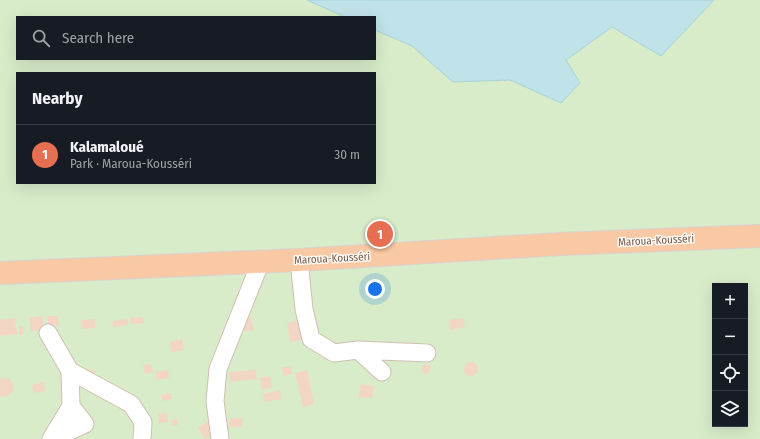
<!DOCTYPE html>
<html lang="en">
<head>
<meta charset="utf-8">
<style>
  :root { --surface:#171b24; --page:#20242c; --text:#f1f3f6; --muted:#9ea1a6; --line:#363941; --accent:#e76f51 }
  body { margin:0; font-family:"Fira Sans Condensed",sans-serif; background:var(--page); color:var(--text) }
  .controls { position:absolute; right:12px; bottom:12px; display:grid; overflow:hidden; border-radius:0px; box-shadow:0 4px 16px #0002 }
  .controls button { width:36px; height:36px; display:grid; place-items:center; padding:0; border:0; border-bottom:1px solid var(--line); background:var(--surface); color:var(--text); font:20px sans-serif }
  .you { position:absolute; left:375px; top:289px; width:14px; height:14px; margin:-10px; border:3px solid #fff; border-radius:50%; background:#1a73e8; box-shadow:0 0 0 6px #1a73e833 }
  .badge { display:grid; place-items:center; width:26px; height:26px; border-radius:50%; background:var(--accent); color:#fff; font-size:13px; font-weight:700 }
  .pin { position:absolute; translate:-50% -50%; border:2px solid #fff; box-shadow:0 1px 4px #0006 }
  .list { margin:0; padding:0; list-style:none }
  h2 { display:flex; justify-content:space-between; align-items:center; height:52px; margin:0; padding:0 16px; font-size:17px }
  h2 small { font-size:13px; font-weight:400; color:var(--muted) }
  .list li { display:grid; grid-template-columns:26px 1fr auto; gap:12px; align-items:center; box-sizing:border-box; height:60px; padding:0 16px; border-top:1px solid var(--line) }
  .list b { display:block; font-size:15px; white-space:nowrap }
  .list p { margin:0; font-size:13px; white-space:nowrap; color:var(--muted) }
  .list em { font-size:13px; font-style:normal; color:var(--muted) }
  .icon { flex:none; width:22px; height:22px; fill:none; stroke:currentColor; stroke-width:2; stroke-linecap:round; stroke-linejoin:round }
  .map { position:relative; flex:none; width:760px; height:439px; overflow:hidden }
  .search { position:absolute; background:var(--surface); box-shadow:0 4px 16px #0002; left:16px; top:16px; width:360px; height:44px; display:flex; align-items:center; gap:10px; box-sizing:border-box; padding:0 14px; border-radius:0px; color:var(--muted); font-size:15px }
  .panel { position:absolute; background:var(--surface); box-shadow:0 4px 16px #0002; left:16px; top:72px; width:360px; height:112px; border-radius:0px }
  .map>svg:first-child { display:block }
</style>
</head>
<body>
<div class="map">
<svg width="760" height="439" viewBox="0 0 760 439">
  <rect width="100%" height="100%" fill="#fdf6ec"/>
  <path fill="#d8ecc9" fill-rule="evenodd" d="M0,0H760V439H0ZM17,17H375V59H17ZM17,73H375V183H17ZM715,286H745V424H715Z"/>
  <path fill="#bfe3e8" stroke="#a5d3da" d="M307,0H714L661,56L612,27L566,60L580,83L561,103L510,80L453,82L412,46L375,30V17H345Z"/>
  <path fill="#f3d5c3" d="M42,316L44,330L31,331L29,318Z
    M47,316H58L59,325L48,326Z
    M143,317L144,323L131,324L130,318Z
    M251,317L254,330L245,331L243,318Z
    M15,318L17,334L0,336V320Z
    M463,318L465,327L450,330L449,320Z
    M95,319L96,328L82,329L81,320Z
    M128,319V325L113,327L112,321Z
    M298,321L301,340L290,342L287,323Z
    M19,326H23L24,334L19,335Z
    M182,339L184,350L171,352L170,342Z
    M464 369a7 7 0 1 1 14 0a7 7 0 1 1-14 0Z
    M151,364L153,372L145,374L143,365Z
    M421.5 369a4.5 4.5 0 1 1 9 0a4.5 4.5 0 1 1-9 0Z
    M282,367H291L292,374L283,376Z
    M83,368L96,371L94,378L82,375Z
    M168,370L169,378L157,380L155,372Z
    M256,370L257,379L230,382L229,372Z
    M307,370L314,404L303,407L295,373Z
    M270,376L272,388L262,390L260,378Z
    M3,378L10,379L14,386L12,393L6,397L0,396V379Z
    M44,382L46,391L34,393L32,385Z
    M361,384L374,386L372,398L359,397Z
    M280,390L281,399L265,402L263,394Z
    M171,393L172,399L162,401L161,395Z
    M167,413L168,422L159,423L158,414Z
    M230,418L243,419L242,427H229Z
    M178,419V425L172,426L171,420Z
    M208,422L215,434L205,439L198,427Z"/>
  <g fill="none" stroke-linecap="round" stroke-linejoin="round">
    <defs>
      <path id="minor" d="M299,260L304,309L311,339L334,353L358,350L427,353
        M48,333L70,371L71,406
        M358,350L382,372
        M70,371L131,404L143,422L142,439
        M51,439L71,406L85,424L52,439
        M220,439L215,401L218,369L261,261"/>
      <path id="trunk" d="M0,273L299,260L560,244L760,236"/>
    </defs>
    <use href="#minor" stroke="#d1beb0" stroke-width="19"/>
    <use href="#trunk" stroke="#dad1cd" stroke-width="24"/>
    <use href="#minor" stroke="#fff" stroke-width="17"/>
    <use href="#trunk" stroke="#f9c8a4" stroke-width="22"/>
  </g>
  <g text-anchor="middle" stroke-width="3" stroke-linejoin="round" paint-order="stroke">
    <g font-size="11" fill="#7a5c4d" stroke="#fffaf3">
      <text transform="translate(656 240) rotate(-3)" y="4">Maroua-Kousséri</text>
      <text transform="translate(332 258) rotate(-3)" y="4">Maroua-Kousséri</text>
    </g>
  </g>
</svg>
<div class="controls">
<button>+</button>
<button>−</button>
<button><svg class="icon" aria-label="locate" viewBox="0 0 24 24"><circle cx="12" cy="12" r="6"/><path d="M12 2v4M12 18v4M2 12h4M18 12h4"/></svg></button>
<button><svg class="icon" aria-label="layers" viewBox="0 0 24 24"><path d="M12 4l9 5-9 5-9-5zM3 14l9 5 9-5"/></svg></button>
</div>
<div class="you"></div>
<div class="pin badge" style="left:380px;top:234px">1</div>
<div class="search"><svg class="icon" aria-label="search" viewBox="0 0 24 24"><circle cx="10" cy="10" r="6"/><path d="M15 15l6 6"/></svg>Search here</div>
<section class="panel">
<h2>Nearby<small></small></h2>
<ul class="list">
<li><span class="badge">1</span><div><b>Kalamaloué</b><p>Park · Maroua-Kousséri</p></div><em>30 m</em></li>
</ul>
</section>
</div>
</body>
</html>
